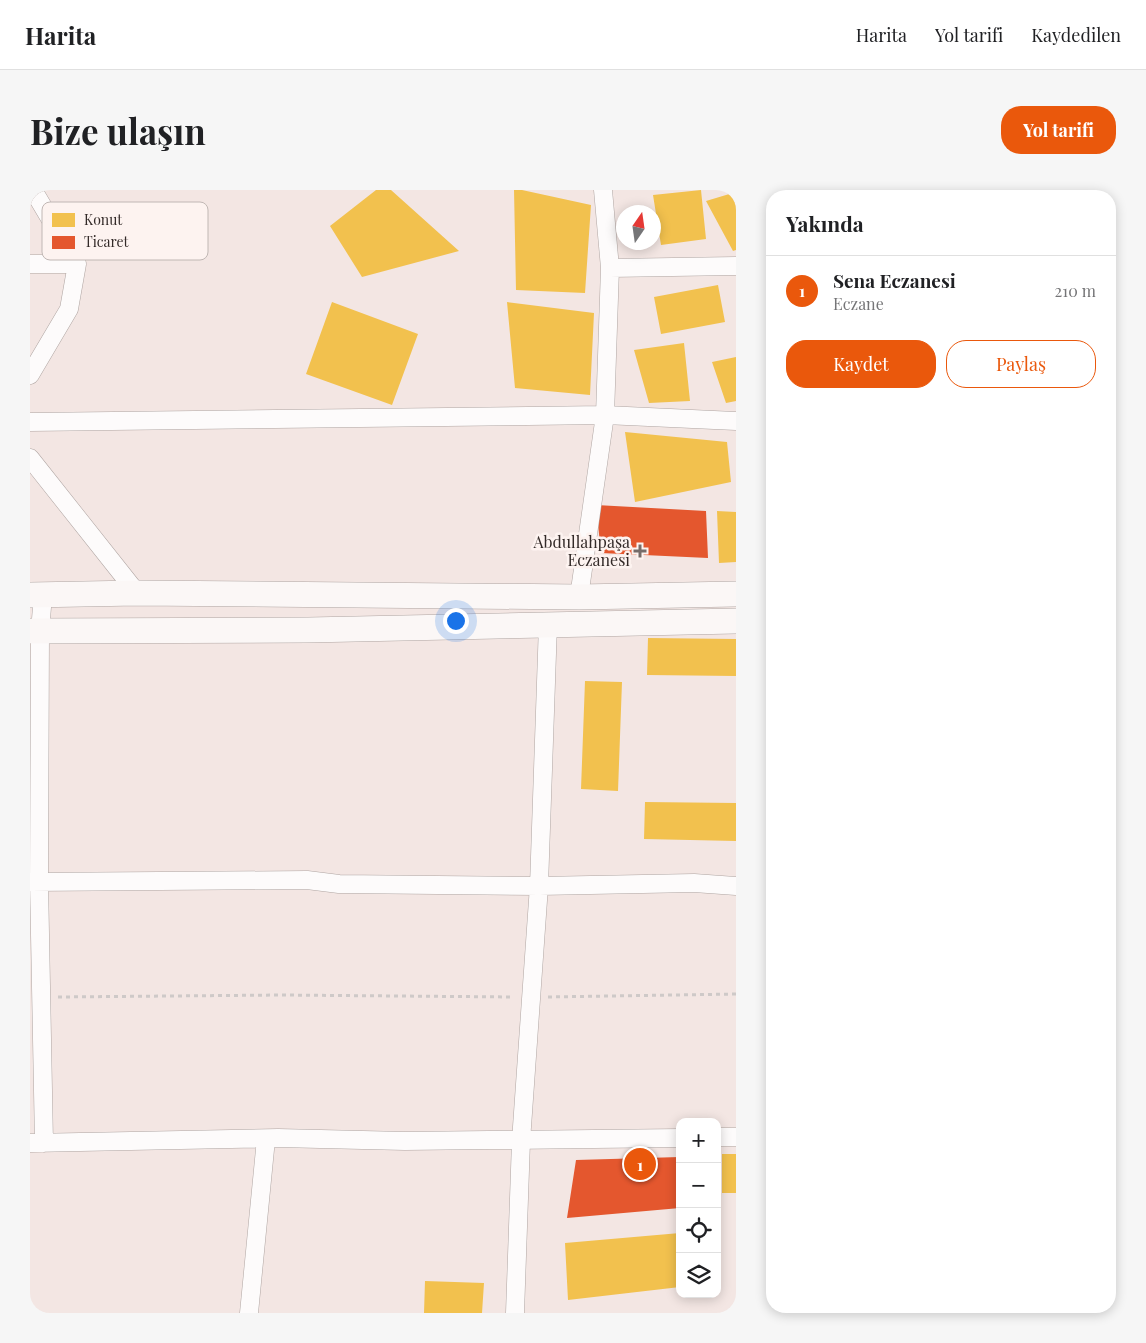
<!DOCTYPE html>
<html lang="tr">
<head>
<meta charset="utf-8">
<style>
  :root { --surface:#fff; --page:#f6f6f6; --text:#202124; --muted:#757577; --line:#e0e0e0; --accent:#ea580c }
  body { margin:0; font-family:"Playfair Display",serif; background:var(--page); color:var(--text) }
  .controls { position:absolute; right:15px; bottom:15px; display:grid; overflow:hidden; border-radius:10px; box-shadow:0 2px 12px #0003 }
  .controls button { width:45px; height:45px; display:grid; place-items:center; padding:0; border:0; border-bottom:1px solid var(--line); background:var(--surface); color:var(--text); font:25px sans-serif }
  .compass { position:absolute; left:586px; top:15px; width:45px; height:45px; border-radius:50%; background:var(--surface); box-shadow:0 2px 12px #0003; rotate:13deg }
  .you { position:absolute; left:425px; top:430px; width:18px; height:18px; margin:-12px; border:4px solid #fff; border-radius:50%; background:#1a73e8; box-shadow:0 0 0 8px #1a73e833 }
  .badge { display:grid; place-items:center; width:32px; height:32px; border-radius:50%; background:var(--accent); color:#fff; font-size:16px; font-weight:700 }
  .pin { position:absolute; translate:-50% -50%; border:2px solid #fff; box-shadow:0 1px 5px #0006 }
  .list { margin:0; padding:0; list-style:none }
  h2 { display:flex; justify-content:space-between; align-items:center; height:65px; margin:0; padding:0 20px; font-size:21px }
  h2 small { font-size:16px; font-weight:400; color:var(--muted) }
  .list li { display:grid; grid-template-columns:32px 1fr auto; gap:15px; align-items:center; box-sizing:border-box; height:70px; padding:0 20px; border-top:1px solid var(--line) }
  .list b { display:block; font-size:19px; white-space:nowrap }
  .list p { margin:0; font-size:16px; white-space:nowrap; color:var(--muted) }
  .list em { font-size:16px; font-style:normal; color:var(--muted) }
  .actions { display:flex; gap:10px; padding:15px 20px }
  .actions a { flex:1; padding:11px 0; border:1px solid var(--accent); border-radius:20px; text-align:center; font-size:18px; color:var(--accent) }
  .actions .main { background:var(--accent); color:#fff }
  .icon { flex:none; width:28px; height:28px; fill:none; stroke:currentColor; stroke-width:2; stroke-linecap:round; stroke-linejoin:round }
  .map { position:relative; flex:none; width:706px; height:1123px; overflow:hidden; border-radius:20px }
  header { display:flex; align-items:center; gap:30px; box-sizing:border-box; height:70px; padding:0 25px; background:var(--surface); border-bottom:1px solid var(--line) }
  header strong { font-size:24px }
  nav { display:flex; gap:28px; margin-inline-start:auto; font-size:18px }
  .intro { display:flex; align-items:center; justify-content:space-between; box-sizing:border-box; height:120px; padding:0 30px }
  h1 { margin:0; font-size:35px }
  .button { padding:12px 22px; border-radius:20px; background:var(--accent); color:#fff; font-size:18px; font-weight:700 }
  main { display:flex; gap:30px; padding:0 30px }
  aside { flex:1; background:var(--surface); border-radius:20px; box-shadow:0 2px 12px #0003 }
  .map>svg:first-child { display:block }
</style>
</head>
<body>
<header>
<strong>Harita</strong>
<nav><a>Harita</a><a>Yol tarifi</a><a>Kaydedilen</a></nav>
</header>
<div class="intro"><h1>Bize ulaşın</h1><a class="button">Yol tarifi</a></div>
<main>
<div class="map">
<svg width="706" height="1123" viewBox="0 0 706 1123">
  <rect width="100%" height="100%" fill="#f3e6e3"/>
  <path fill="#f2c14e" d="M346,0H361L429,61L332,87L300,36Z
    M484,0H492L561,15L555,103L486,100Z
    M671,0L676,49L631,55L623,5Z
    M706,2V60L703,61L676,11Z
    M688,95L695,132L631,144L624,107Z
    M302,112L388,144L362,215L276,184Z
    M477,112L564,123L560,205L485,198Z
    M654,153L660,211L619,213L604,160Z
    M706,167V211L696,213L682,172Z
    M595,242L697,252L701,292L605,312Z
    M687,321L706,322V372L689,373Z
    M618,448L706,449V486L617,485Z
    M555,491L592,492L588,601L551,599Z
    M615,612L706,613V651L614,649Z
    M692,964H706V1003H692Z
    M650,1043V1097L538,1110L535,1053Z
    M395,1091L454,1093L452,1123H394Z"/>
  <path fill="#e4572e" d="M566,315L676,321L678,368L571,363Z
    M650,967V1018L537,1028L546,970Z"/>
  <g fill="none" stroke-linecap="round" stroke-linejoin="round">
    <defs>
      <path id="minor" d="M0,74H47
        M580,78L706,76
        M0,185L39,119L47,74L3,0
        M0,232L575,225L706,231
        M0,268L107,403
        M13,405L10,441L9,692L14,953
        M549,407L575,225L580,78L573,0
        M0,692L277,690L309,694L509,696L664,693L706,696
        M687,947H706
        M0,953L248,948L375,951L650,948
        M219,1123L236,949
        M485,1123L491,951L509,696L518,434"/>
      <path id="secondary" d="M0,405L107,403L549,407L706,404
        M0,441L278,440L706,431"/>
    </defs>
    <use href="#minor" stroke="#afa5a2" stroke-width="19"/>
    <use href="#secondary" stroke="#afa5a2" stroke-width="26"/>
    <path stroke="#cec9c8" stroke-width="3" stroke-dasharray="4 4" stroke-linecap="butt" d="M28,807L250,805L484,807
      M518,807L706,804"/>
    <use href="#minor" stroke="#fdfbfb" stroke-width="18"/>
    <use href="#secondary" stroke="#fbf7f6" stroke-width="25"/>
  </g>
  <path fill="#766c69" stroke="#fdf3f0" stroke-width="2" d="M607.5 353.5h5v5h5v5h-5v5h-5v-5h-5v-5h5z"/>
  <g text-anchor="middle" stroke-width="5" stroke-linejoin="round" paint-order="stroke">
    <g font-size="16" fill="#332a28" stroke="#fdf3f0" text-anchor="end">
      <text x="600" y="358">Abdullahpaşa<tspan x="600" dy="18">Eczanesi</tspan></text>
    </g>
  </g>
  <rect x="12" y="12" width="166" height="58" rx="8" fill="#fdf3f0" stroke="#c0b7b4" stroke-width="1"/>
  <rect x="22" y="23" width="23" height="14" fill="#f2c14e"/>
  <rect x="22" y="46" width="23" height="13" fill="#e4572e"/>
  <g font-size="14" fill="#332a28">
    <text x="54" y="35">Konut</text>
    <text x="54" y="57">Ticaret</text>
  </g>
</svg>
<div class="controls">
<button>+</button>
<button>−</button>
<button><svg class="icon" aria-label="locate" viewBox="0 0 24 24"><circle cx="12" cy="12" r="6"/><path d="M12 2v4M12 18v4M2 12h4M18 12h4"/></svg></button>
<button><svg class="icon" aria-label="layers" viewBox="0 0 24 24"><path d="M12 4l9 5-9 5-9-5zM3 14l9 5 9-5"/></svg></button>
</div>
<svg class="compass" viewBox="-18 -18 36 36"><path d="M0-13l5 13h-10z" fill="#e53935"/><path d="M0 13l5-13h-10z" fill="#757577"/></svg>
<div class="you"></div>
<div class="pin badge" style="left:610px;top:974px">1</div>
</div>
<aside>
<h2>Yakında<small></small></h2>
<ul class="list">
<li><span class="badge">1</span><div><b>Sena Eczanesi</b><p>Eczane</p></div><em>210 m</em></li>
</ul>
<div class="actions"><a class="main">Kaydet</a><a>Paylaş</a></div>
</aside>
</main>
</body>
</html>
